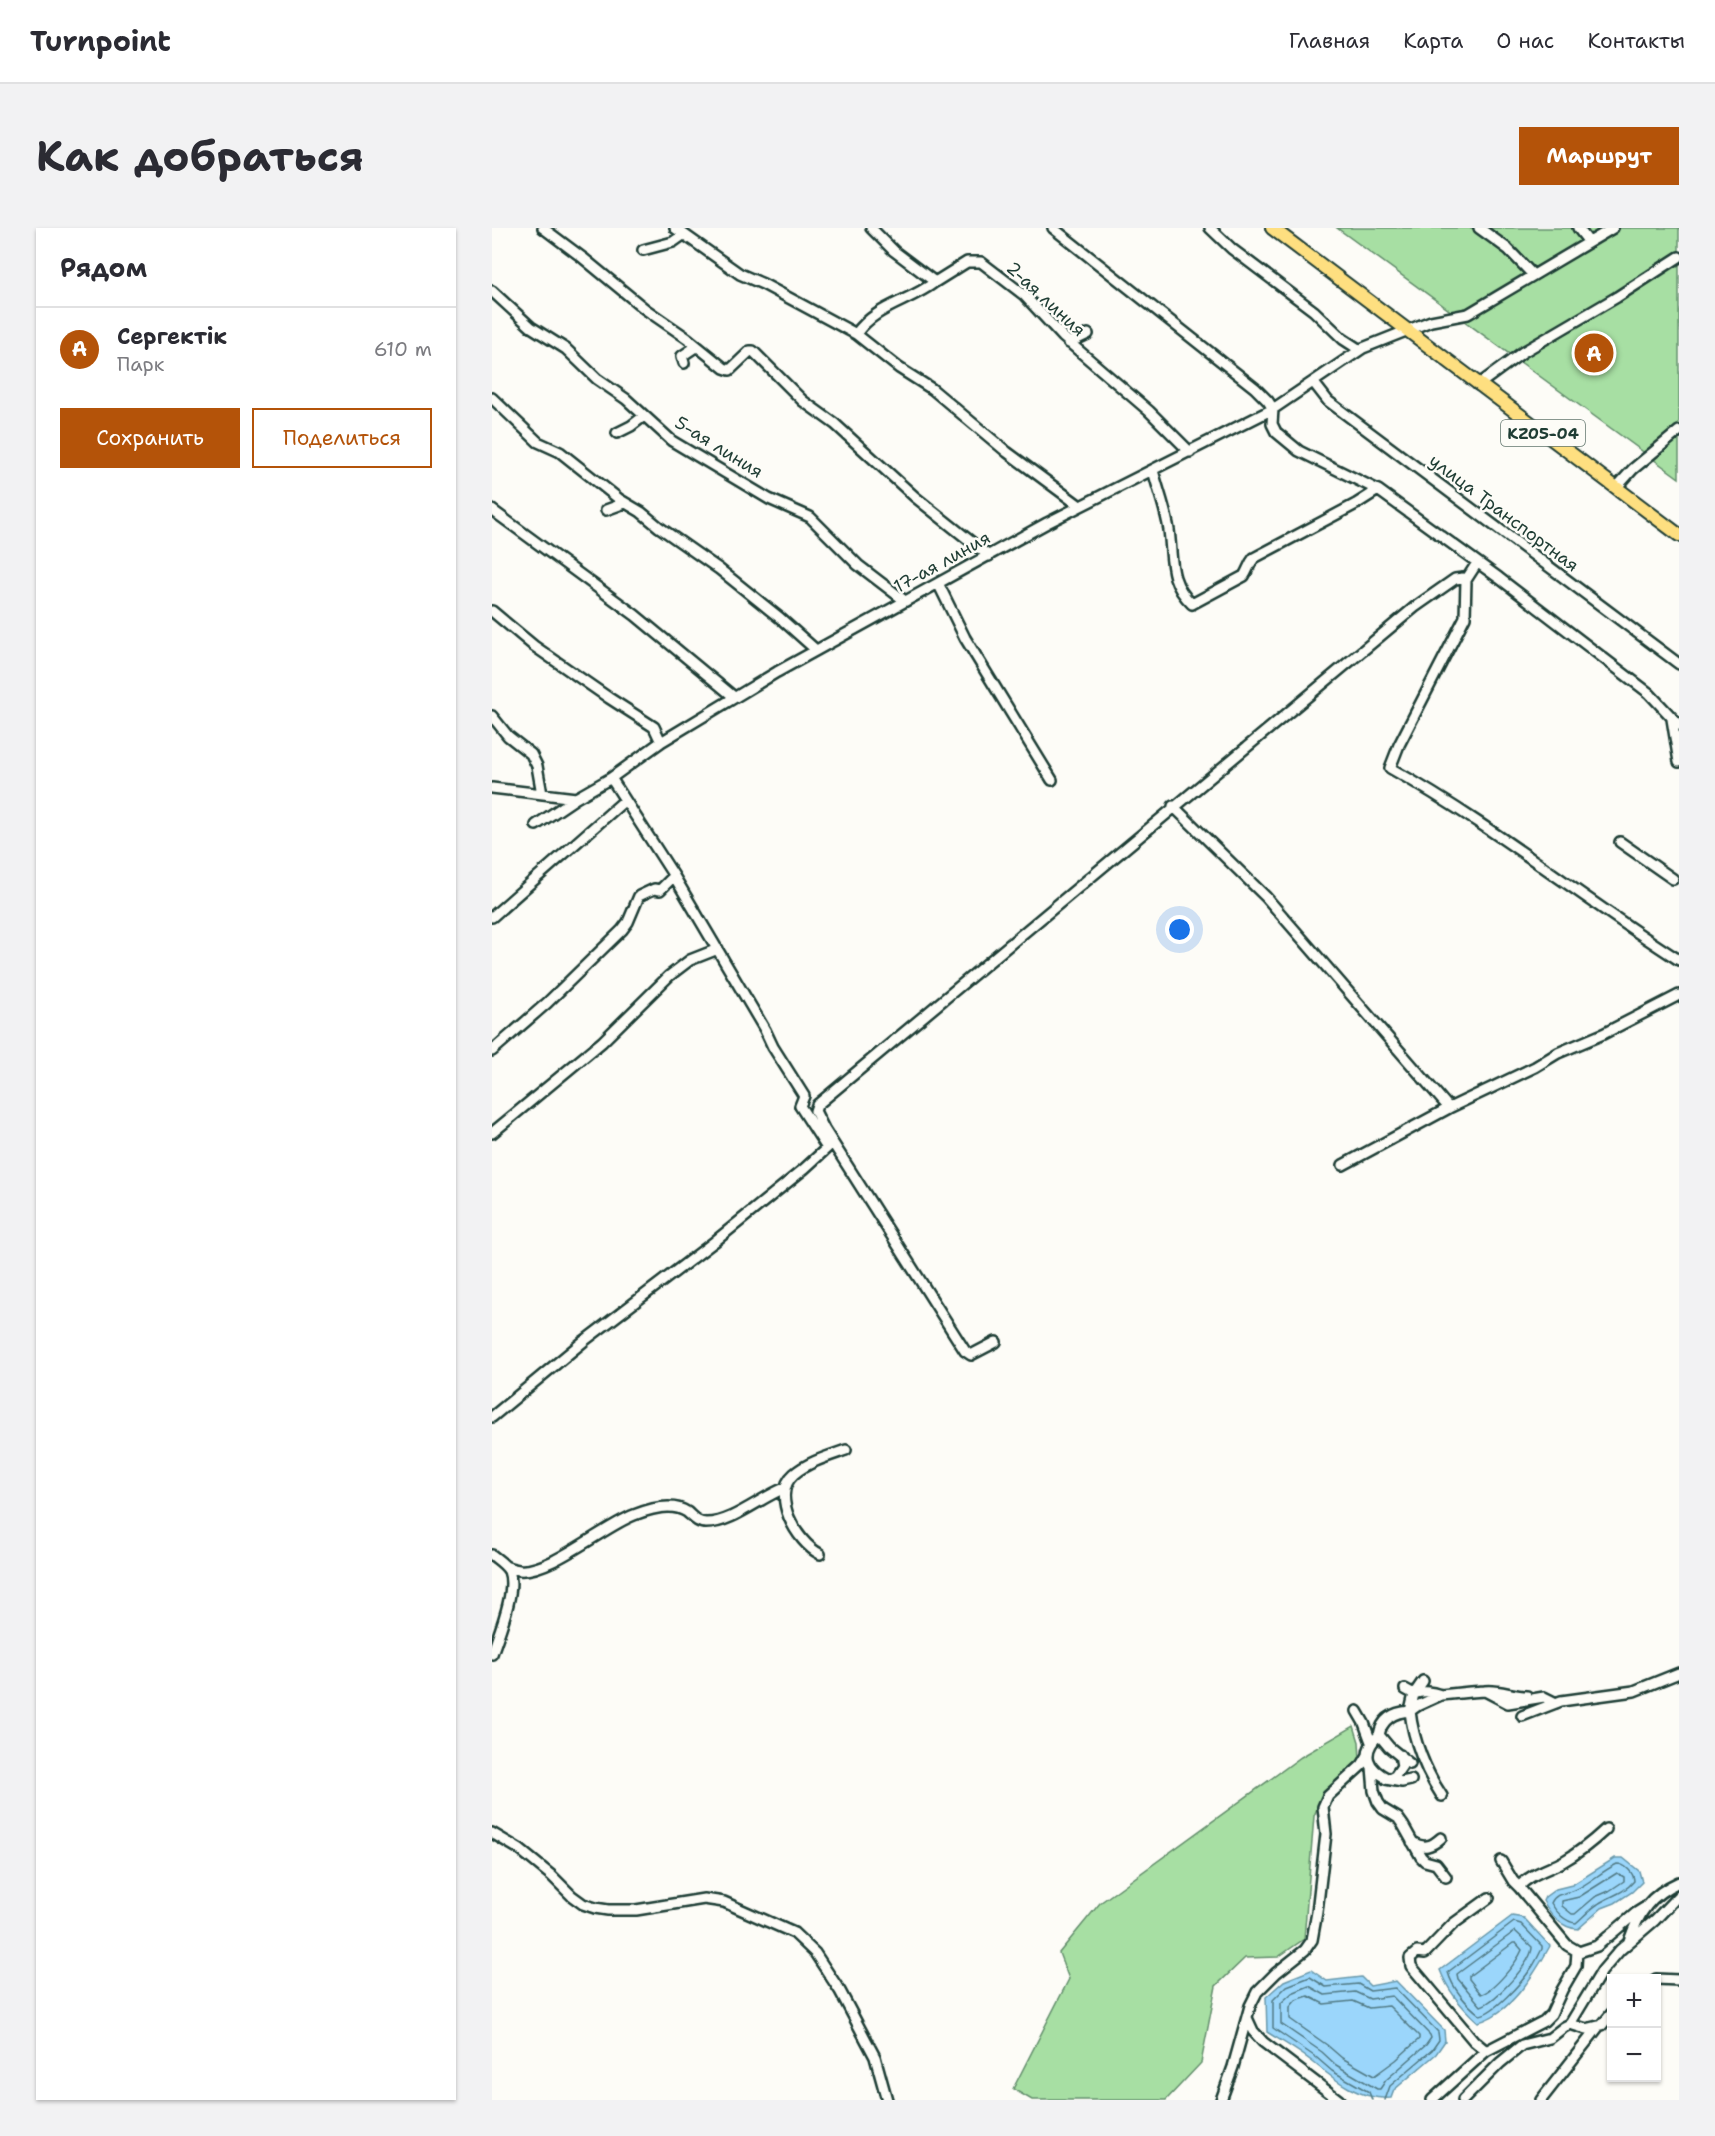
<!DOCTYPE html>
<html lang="ru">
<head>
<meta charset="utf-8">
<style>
  :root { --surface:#fff; --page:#f2f2f3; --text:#2b2b33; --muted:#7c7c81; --line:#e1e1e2; --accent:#b45309 }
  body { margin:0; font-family:"Shantell Sans",sans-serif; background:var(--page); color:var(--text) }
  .controls { position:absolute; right:18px; bottom:18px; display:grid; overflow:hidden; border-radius:0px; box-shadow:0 2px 4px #0004 }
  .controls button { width:54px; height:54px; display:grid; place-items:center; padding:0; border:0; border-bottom:2px solid var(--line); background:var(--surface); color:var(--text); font:30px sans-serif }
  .you { position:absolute; left:688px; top:702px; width:21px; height:21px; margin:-15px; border:4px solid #fff; border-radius:50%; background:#1a73e8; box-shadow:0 0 0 9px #1a73e833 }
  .badge { display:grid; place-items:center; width:39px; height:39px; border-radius:50%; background:var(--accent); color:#fff; font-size:20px; font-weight:700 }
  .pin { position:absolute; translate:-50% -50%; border:3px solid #fff; box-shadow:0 2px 6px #0006 }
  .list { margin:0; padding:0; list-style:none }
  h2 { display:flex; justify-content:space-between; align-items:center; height:78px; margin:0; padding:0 24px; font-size:26px }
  h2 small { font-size:20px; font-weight:400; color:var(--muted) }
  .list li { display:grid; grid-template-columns:39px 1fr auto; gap:18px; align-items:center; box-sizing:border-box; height:84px; padding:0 24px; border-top:2px solid var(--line) }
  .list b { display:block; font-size:22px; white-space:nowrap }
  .list p { margin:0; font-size:20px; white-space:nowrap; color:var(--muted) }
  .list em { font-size:20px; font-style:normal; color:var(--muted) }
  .actions { display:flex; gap:12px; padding:18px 24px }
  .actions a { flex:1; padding:14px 0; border:2px solid var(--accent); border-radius:0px; text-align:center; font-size:21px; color:var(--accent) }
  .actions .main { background:var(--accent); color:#fff }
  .map { position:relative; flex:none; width:1187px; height:1872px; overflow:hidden; border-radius:0px }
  header { display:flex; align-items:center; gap:36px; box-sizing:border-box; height:84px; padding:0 30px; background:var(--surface); border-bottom:2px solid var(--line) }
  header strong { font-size:28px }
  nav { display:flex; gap:33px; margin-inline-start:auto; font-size:21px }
  .intro { display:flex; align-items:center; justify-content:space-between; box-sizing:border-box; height:144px; padding:0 36px }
  h1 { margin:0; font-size:42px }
  .button { padding:15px 27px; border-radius:0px; background:var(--accent); color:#fff; font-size:21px; font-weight:700 }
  main { display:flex; gap:36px; padding:0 36px }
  aside { flex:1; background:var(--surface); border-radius:0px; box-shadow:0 2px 4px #0004 }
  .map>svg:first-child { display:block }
</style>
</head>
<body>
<header>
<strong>Turnpoint</strong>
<nav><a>Главная</a><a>Карта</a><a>О нас</a><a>Контакты</a></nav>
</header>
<div class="intro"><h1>Как добраться</h1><a class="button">Маршрут</a></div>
<main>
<aside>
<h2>Рядом<small></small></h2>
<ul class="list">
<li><span class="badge">A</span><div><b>Сергектік</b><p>Парк</p></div><em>610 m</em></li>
</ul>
<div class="actions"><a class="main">Сохранить</a><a>Поделиться</a></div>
</aside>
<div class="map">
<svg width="1187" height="1872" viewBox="0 0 1187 1872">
  <rect width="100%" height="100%" fill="#fdfcf7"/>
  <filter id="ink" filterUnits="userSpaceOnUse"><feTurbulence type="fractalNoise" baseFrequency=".0167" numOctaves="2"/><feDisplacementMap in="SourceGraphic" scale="12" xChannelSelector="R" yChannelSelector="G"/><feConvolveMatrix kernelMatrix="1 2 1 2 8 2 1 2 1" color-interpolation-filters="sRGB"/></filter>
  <g filter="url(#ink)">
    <path fill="#a7dfa3" stroke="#638e6c" stroke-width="1.5" d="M845,0H1187V250Z
      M862,1498L867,1514L868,1532L829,1571L822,1588L812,1711L786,1729L753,1730L724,1758L709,1835L674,1872H540L521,1861L577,1751L567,1725L608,1675L809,1529Z"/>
    <path fill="#9bd6fb" stroke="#6999ab" stroke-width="1.5" d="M1123,1630H1131L1147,1643L1150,1654L1140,1664L1123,1675L1110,1680L1086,1701C1069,1700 1059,1687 1051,1673L1053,1669L1064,1661L1080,1657Z
      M1020,1688L1032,1690L1058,1718C1044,1744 1017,1787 986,1794C969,1779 956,1763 948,1742Z
      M819,1742L835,1753L869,1749L878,1758L904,1753L952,1802L953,1813L944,1826L902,1862L899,1870C868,1872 844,1853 822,1835C807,1823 791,1814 775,1804L774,1769L792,1753Z"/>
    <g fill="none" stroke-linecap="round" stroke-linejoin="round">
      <path stroke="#517a84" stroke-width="1.5" d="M1125,1636C1133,1636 1142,1645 1142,1653C1130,1667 1119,1667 1106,1676C1098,1681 1091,1689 1084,1695C1073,1694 1064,1684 1059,1675C1064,1664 1074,1666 1083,1662C1098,1655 1110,1643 1125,1636Z
        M1125,1645L1132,1649V1653L1117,1663L1103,1669L1083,1686H1080L1070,1678V1673L1087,1669Z
        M1022,1694L1029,1696L1050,1718V1721C1046,1728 1043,1736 1038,1742C1030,1754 1002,1785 988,1787C975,1777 960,1760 956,1744Z
        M1023,1703L1040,1719C1040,1734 1003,1774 989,1778L966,1751L965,1746Z
        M1021,1715H1024L1030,1722C1025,1734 1002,1763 989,1766L977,1751V1748Z
        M817,1758L833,1767L863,1764L878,1771L900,1768L938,1807L939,1810L934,1817L894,1852L888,1861H885L844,1837L830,1824L789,1796V1775L800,1765Z
        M816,1768L832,1776L861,1773L877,1780L897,1778L927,1808V1811L904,1832L882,1848L850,1830L835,1817L798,1791V1779L804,1772Z
        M880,1872L877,1864L840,1843L825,1830L781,1800V1772L795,1758L818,1749L834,1759L866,1756L878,1763L903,1760L946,1804L947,1812L940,1822L898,1858L893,1872"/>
      <defs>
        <path id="minor" d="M51,0L91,30L153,81L195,110L232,140L238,142L258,123H261L311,173L343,196L423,269L497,328
          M183,0L248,46L271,56L364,106L407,140L440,161L515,224L588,278
          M379,0L402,23L443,54L475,34H489L532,67L571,109L657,183L698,224
          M561,0L763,160L776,173L781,181L780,196L784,204L807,223L886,262L1007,350L1157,465L1187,497
          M718,0L740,21L822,83L851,111L868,122
          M987,0L1016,21L1040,46
          M1086,0L1096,13
          M151,22L181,14L191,7
          M0,63L39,99L74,121L105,151L134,171L180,213L277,271L318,289L366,337L413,373
          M364,106C383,78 417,74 443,54
          M577,115L596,106
          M192,135L190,128L205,118
          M822,155L836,173L1187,436
          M986,157L1031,124L1125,69L1187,29
          M0,170L46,214L68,224L127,271L149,284L167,299L227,341L288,390L324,422
          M125,205L139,198L152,188
          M661,242C666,262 674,282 677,302C681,332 676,353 700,376L752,348C756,342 757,336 762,330L864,276L886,262
          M1124,260L1141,241L1187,203
          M0,282L143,387L242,469
          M114,282L133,275
          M985,335L974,352L973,389L907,517L898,540C1000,597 1090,670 1187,732
          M446,355L473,410L560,552
          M0,383L42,418L117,470L162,499L169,514
          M0,488L16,508L39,526L45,538L50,566
          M1180,491L1187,534
          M0,560L84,570L119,550L169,514L285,444L555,295L781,181L871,120L939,93L976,86L1121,0
          M681,578L774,669L957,880
          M44,597L84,570
          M1128,614L1181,651
          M0,689L133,572
          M0,823L55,775L130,702L136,694L147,668L162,661L168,662L182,648
          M0,905L110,814L177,748L198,732L226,721
          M851,937L957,880L1043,839L1066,825L1111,806L1187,767
          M504,1114L479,1127L473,1123L332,901L323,883L325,877L923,379L963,351L971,350L974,352
          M0,1189L92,1113L222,1014L312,941L335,920L308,878L312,868L281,819L273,802L182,648L119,550
          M328,1326C304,1314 278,1267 302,1246C316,1234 337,1228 354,1222
          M0,1327C6,1332 13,1336 17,1343C25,1363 6,1407 0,1426
          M13,1338C17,1340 22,1341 27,1342C58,1345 111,1299 142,1287C157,1281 180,1274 195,1284C201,1289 205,1295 214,1295C240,1295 269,1269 293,1260
          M913,1461L922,1466L931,1453
          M993,1463C1006,1461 1021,1468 1035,1468
          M865,1483L872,1495L879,1514
          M1030,1488L1069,1473L1142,1463L1187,1445
          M887,1507C868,1525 875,1541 897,1551L903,1548L910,1538L908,1527
          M918,1536L897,1519L887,1507C890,1490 903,1484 918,1483L922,1466C932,1462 940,1464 949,1467
          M880,1539L882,1563L886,1574L891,1581L906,1590L911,1597L929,1629L933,1633L944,1636L954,1649
          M894,1551L910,1554L919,1552
          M950,1568C934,1544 921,1512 918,1483L925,1478L949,1467L978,1464L993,1463L1016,1475L1052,1469L1064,1475
          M1114,1601C1101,1613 1088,1624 1072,1633C1058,1641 1037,1646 1027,1659L1075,1717L1087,1724L1105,1718L1144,1685L1152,1680
          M0,1605L27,1621L60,1648L80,1668L91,1676L103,1680L116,1682H144L212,1671L232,1674L302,1705L323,1725L348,1763L383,1829L395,1872
          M920,1614C932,1621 939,1619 949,1610
          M1009,1633L1021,1653L1027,1659
          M1137,1713C1147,1684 1158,1667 1187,1654
          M1164,1751L1187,1752
          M755,1790L761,1803L771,1814L847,1872
          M1078,1796L1094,1801L1110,1797L1120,1785
          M994,1823L982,1813L919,1738L918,1730L925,1724L933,1725L961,1696L997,1670
          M729,1872L741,1839L758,1778L765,1764L784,1745L813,1722L820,1712L825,1684L834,1606L831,1579L836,1568L870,1537L876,1527
          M940,1872L994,1823L1052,1793L1059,1786L1070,1762L1084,1738L1085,1723
          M971,1872L1008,1835L1030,1817L1058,1810L1072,1799L1078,1796L1110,1743L1128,1722L1163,1692L1187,1667
          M1049,1872L1107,1798"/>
        <path id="major" d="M780,0L1187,307"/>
      </defs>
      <use href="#minor" stroke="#1f3d34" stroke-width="14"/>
      <use href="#major" stroke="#1f3d34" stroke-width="16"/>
      <use href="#minor" stroke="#fdfcf7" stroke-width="9"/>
      <use href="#major" stroke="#fedf80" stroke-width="12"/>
    </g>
  </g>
  <g text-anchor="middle" stroke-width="5" stroke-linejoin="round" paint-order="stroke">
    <rect fill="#fdfcf7" stroke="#62766e" stroke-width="1.5" x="1009" y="192" width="84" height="26" rx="4.5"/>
    <g font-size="16" font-weight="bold" fill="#1f3d34">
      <text x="1051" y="211">KZ05-04</text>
    </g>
    <g font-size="18" fill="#1f3d34" stroke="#fdfcf7">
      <text transform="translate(554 71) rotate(43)" y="6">2-ая линия</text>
      <text transform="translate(227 219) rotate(32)" y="6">5-ая линия</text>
      <text transform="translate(1012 285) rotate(37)" y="6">улица Транспортная</text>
      <text transform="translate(450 334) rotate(-29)" y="6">17-ая линия</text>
    </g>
  </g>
</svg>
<div class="controls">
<button>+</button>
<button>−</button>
</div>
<div class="you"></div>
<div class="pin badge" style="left:1102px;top:125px">A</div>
</div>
</main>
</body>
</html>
